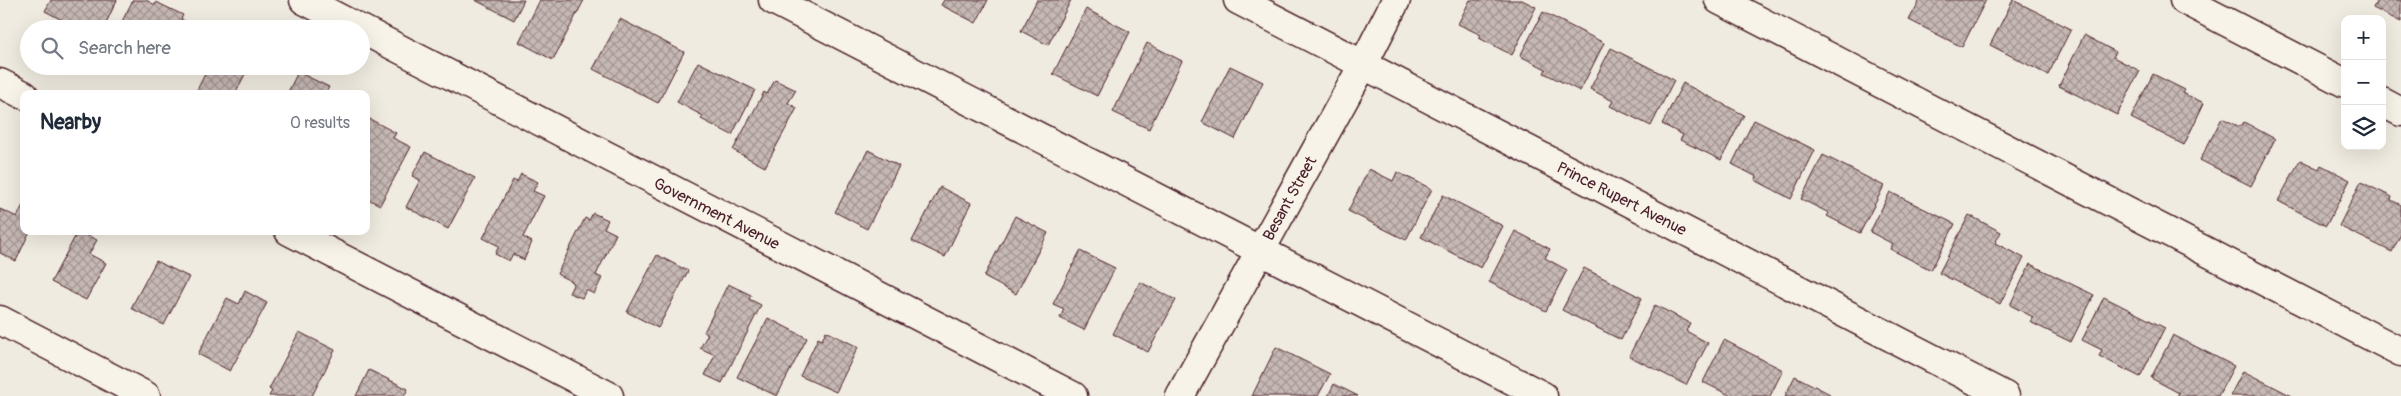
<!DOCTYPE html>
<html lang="en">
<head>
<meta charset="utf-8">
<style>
  :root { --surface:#fff; --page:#f2f2f3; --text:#1f2937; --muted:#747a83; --line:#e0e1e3 }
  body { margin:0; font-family:Pangolin,sans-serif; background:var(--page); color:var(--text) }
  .controls { position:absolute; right:15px; top:15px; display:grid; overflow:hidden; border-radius:10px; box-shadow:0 5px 20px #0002 }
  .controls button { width:45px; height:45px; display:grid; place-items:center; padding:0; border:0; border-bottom:1px solid var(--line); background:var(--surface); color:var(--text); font:25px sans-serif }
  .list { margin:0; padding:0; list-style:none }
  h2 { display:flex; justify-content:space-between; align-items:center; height:65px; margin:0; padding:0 20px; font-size:21px }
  h2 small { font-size:16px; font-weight:400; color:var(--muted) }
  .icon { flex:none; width:28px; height:28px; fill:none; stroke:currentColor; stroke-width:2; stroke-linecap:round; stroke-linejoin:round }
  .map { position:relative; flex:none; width:2401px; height:396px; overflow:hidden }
  .search { position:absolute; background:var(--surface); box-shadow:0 5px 20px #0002; left:20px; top:20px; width:350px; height:55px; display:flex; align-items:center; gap:12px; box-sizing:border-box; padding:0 18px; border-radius:28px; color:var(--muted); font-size:19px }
  .panel { position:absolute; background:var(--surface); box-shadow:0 5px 20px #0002; left:20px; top:90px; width:350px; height:145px; border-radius:10px }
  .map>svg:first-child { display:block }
</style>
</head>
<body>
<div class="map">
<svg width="2401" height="396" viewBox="0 0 2401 396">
  <defs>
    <pattern id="building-cross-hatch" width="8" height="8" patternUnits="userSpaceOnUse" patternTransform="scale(1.25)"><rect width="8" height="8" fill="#c6b8b3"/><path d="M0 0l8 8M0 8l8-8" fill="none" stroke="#a39592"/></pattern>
  </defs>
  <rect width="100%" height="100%" fill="#f0ebe0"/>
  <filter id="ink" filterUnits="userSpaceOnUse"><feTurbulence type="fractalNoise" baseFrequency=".02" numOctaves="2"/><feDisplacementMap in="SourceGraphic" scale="10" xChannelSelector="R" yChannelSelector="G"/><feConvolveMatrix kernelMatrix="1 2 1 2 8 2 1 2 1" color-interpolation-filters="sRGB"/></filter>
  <g filter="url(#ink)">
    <path fill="url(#building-cross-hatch)" stroke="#4a1f2b" d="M51,0H117L103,29H79L45,11Z
      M133,0H146L155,5L156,2L183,15L181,19L198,28L118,29Z
      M475,0H524L514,20Z
      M540,0H584L553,60L519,42Z
      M944,0H988L976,23L941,5Z
      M1037,0H1071L1048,45L1021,31Z
      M1470,0H1522L1536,7L1512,55L1479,38L1481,35L1458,24Z
      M1920,0H1986L1962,47L1909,20Z
      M2013,0L2071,29L2048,75L1990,45Z
      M2377,0H2401V22L2373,8Z
      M1086,9L1130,32L1097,96L1053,74Z
      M1543,12L1604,43L1580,91L1544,73L1546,69L1520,56Z
      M620,19L684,52L658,103L593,69Z
      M2084,35L2116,52L2113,57L2140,71L2117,115L2059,86Z
      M1147,43L1182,61L1149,129L1113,112Z
      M1611,48L1674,80L1651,126L1610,106L1613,101L1590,89Z
      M698,62L755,90L732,135L701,119L703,116L677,102Z
      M209,66H249L235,94H200L196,92Z
      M1230,66L1263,82L1235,139L1202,122Z
      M298,72L329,87L325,94H287Z
      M2153,74L2185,90L2183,93L2204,103L2184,145L2131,118Z
      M775,80L796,90L788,103L797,108L765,167L733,150L764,92L767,94Z
      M1683,83L1744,115L1721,160L1680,140L1683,135L1662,124Z
      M366,117L396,133L393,138L411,147L380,205L366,198Z
      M2222,118L2240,127L2244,122L2275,139L2251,186L2200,160Z
      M1754,120L1815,150L1791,199L1755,180L1757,177L1732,164Z
      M868,150L899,166L867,229L835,212Z
      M425,152L475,178L448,229L406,207L420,180L412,176Z
      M1823,155L1884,186L1860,233L1827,216L1829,213L1801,199Z
      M2300,160L2319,169L2321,165L2350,180L2326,226L2278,201Z
      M1369,169L1393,181L1397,172L1432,189L1406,240L1348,211Z
      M521,174L538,182L533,191L544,196L523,237L532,242L524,260L513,254L509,261L495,254L499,246L483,238L513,180L517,182Z
      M2361,182L2392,197L2391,200L2401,205V234L2392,252L2339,226Z
      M940,187L971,203L945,257L912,241Z
      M1890,192L1955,224L1931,270L1890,249L1893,244L1870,232Z
      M1443,195L1503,226L1481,268L1421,237Z
      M24,203V231H30L16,261L0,253V209L17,217Z
      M593,213L608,220L604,228L616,234L596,275L602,278L594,294L586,290L582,298L569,293L574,283L557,274L585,218L589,220Z
      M1969,215L2001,232L1995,243L2024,258L2000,304L1939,273Z
      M1015,216L1048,233L1016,294L984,277Z
      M78,231L97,240L89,254L106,263L86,300L51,282Z
      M1515,231L1550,249L1545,258L1567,270L1546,311L1489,282Z
      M1080,251L1115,268L1084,330L1060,318L1064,309L1053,304Z
      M657,255L688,271L658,328L627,312Z
      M156,261L189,277L164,325L131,308Z
      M2030,264L2094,295L2071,342L2030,322L2033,317L2010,305Z
      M1584,268L1642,298L1621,340L1562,310Z
      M1140,282L1176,300L1148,352L1113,334Z
      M728,284L751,295L749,299L761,305L722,383L705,375L715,355L700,348L708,334L704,332Z
      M245,291L267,303L230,371L198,354L227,298L239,304Z
      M2104,297L2165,328L2140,377L2099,356L2102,350L2082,340Z
      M1655,305L1690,323L1686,331L1708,343L1686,385L1629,356Z
      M768,318L807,338L777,396L737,377Z
      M826,331L858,347L836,392L800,376L818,338L822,340Z
      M299,332L335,350L312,396H269L272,391L269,389Z
      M2173,335L2234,366L2218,396H2177L2179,393L2151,378Z
      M1724,340L1783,370L1770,396H1731L1703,382Z
      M1276,347L1330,374L1318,396H1252Z
      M369,370L408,389L404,396H356Z
      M2243,371L2292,396H2230Z
      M1795,376L1830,394L1829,396H1785Z
      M1334,384L1358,396H1328Z"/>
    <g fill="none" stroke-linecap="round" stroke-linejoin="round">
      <defs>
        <path id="minor" d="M304,0L360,29
          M773,0L1543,396
          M1238,0L2005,396
          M1719,0L2401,352
          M2184,0L2345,83
          M361,29L1073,396
          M0,83L24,95
          M2382,102L2401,112
          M289,231L609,396
          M0,320L146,396
          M1180,396L1363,65L1396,0"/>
      </defs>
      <use href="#minor" stroke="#4a1f2b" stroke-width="31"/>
      <use href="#minor" stroke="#f7f3e8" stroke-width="28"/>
    </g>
  </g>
  <g text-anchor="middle" stroke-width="4" stroke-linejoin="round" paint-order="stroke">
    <g font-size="16" fill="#4a1f2b" stroke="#f7f3e8">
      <text transform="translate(1289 198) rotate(-61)" y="6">Besant Street</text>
      <text transform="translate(1622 198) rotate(27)" y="6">Prince Rupert Avenue</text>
      <text transform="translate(717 213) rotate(27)" y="6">Government Avenue</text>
    </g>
  </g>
</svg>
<div class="controls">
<button>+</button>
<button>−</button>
<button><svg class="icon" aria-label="layers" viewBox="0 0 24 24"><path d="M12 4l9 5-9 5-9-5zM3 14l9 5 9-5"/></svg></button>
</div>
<div class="search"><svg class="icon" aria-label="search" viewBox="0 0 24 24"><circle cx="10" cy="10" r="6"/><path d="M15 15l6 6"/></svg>Search here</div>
<section class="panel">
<h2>Nearby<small>0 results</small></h2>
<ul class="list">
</ul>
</section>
</div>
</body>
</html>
